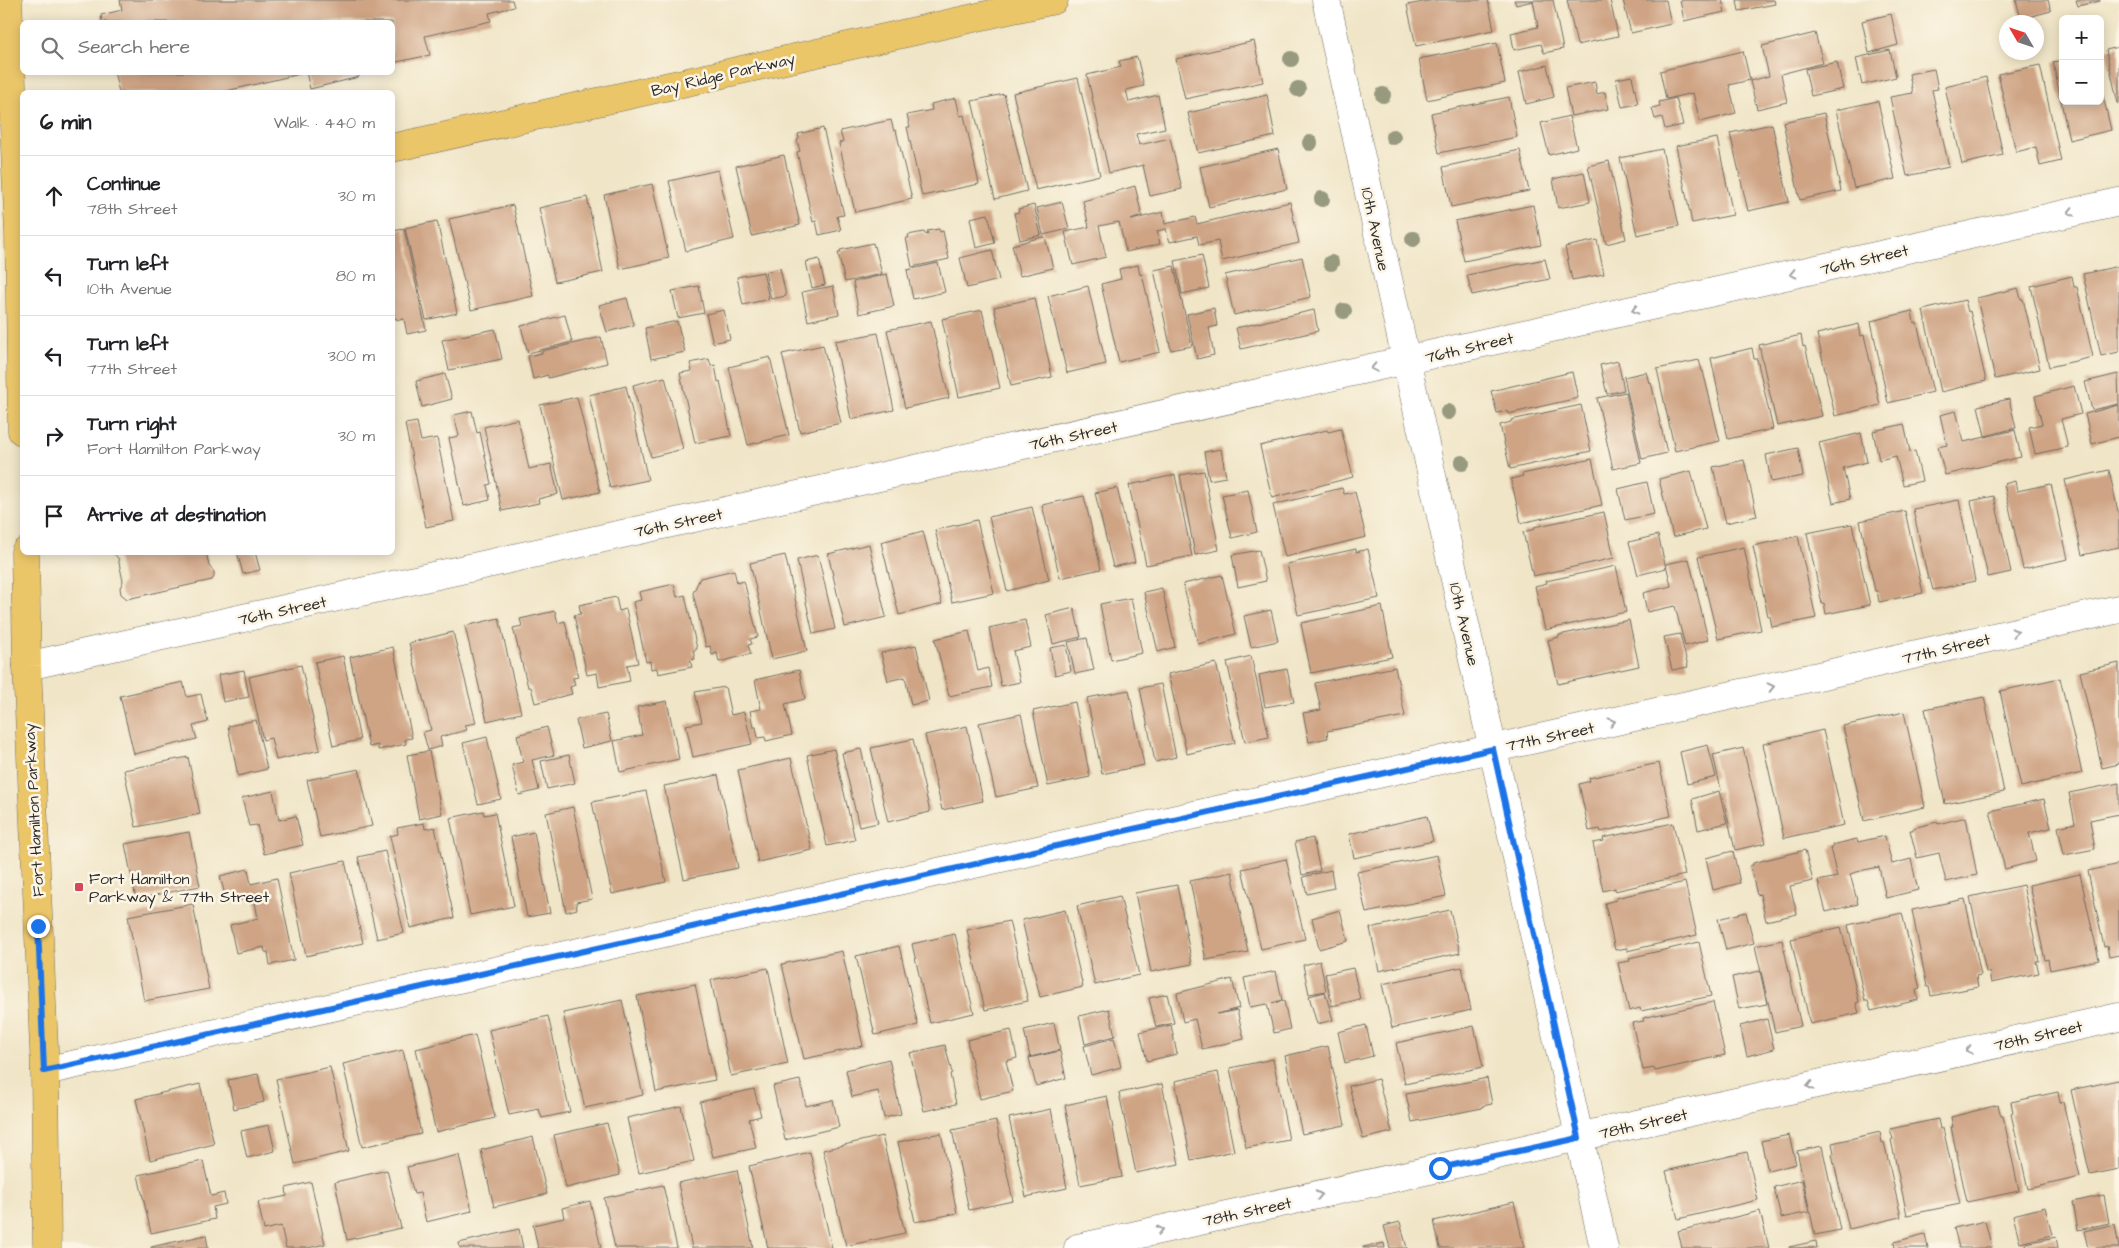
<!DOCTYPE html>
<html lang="en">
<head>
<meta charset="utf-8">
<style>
  :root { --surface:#fff; --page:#f2f2f2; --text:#202124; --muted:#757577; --line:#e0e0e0 }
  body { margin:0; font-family:"Architects Daughter",sans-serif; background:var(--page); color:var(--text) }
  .controls { position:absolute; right:15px; top:15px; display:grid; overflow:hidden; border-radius:8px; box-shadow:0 2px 12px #0003 }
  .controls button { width:45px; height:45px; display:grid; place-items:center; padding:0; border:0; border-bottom:1px solid var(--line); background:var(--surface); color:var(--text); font:25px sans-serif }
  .compass { position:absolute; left:1999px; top:15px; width:45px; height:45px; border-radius:50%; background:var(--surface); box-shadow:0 2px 12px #0003; rotate:309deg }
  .stop { position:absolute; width:15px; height:15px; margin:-11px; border:4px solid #1a73e8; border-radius:50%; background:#fff }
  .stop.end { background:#1a73e8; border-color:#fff; box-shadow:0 1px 5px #0008 }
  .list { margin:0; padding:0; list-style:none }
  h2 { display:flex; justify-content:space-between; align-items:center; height:65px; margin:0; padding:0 20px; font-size:21px }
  h2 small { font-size:16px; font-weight:400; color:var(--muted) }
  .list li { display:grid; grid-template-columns:32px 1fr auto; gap:15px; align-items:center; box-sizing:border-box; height:80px; padding:0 20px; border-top:1px solid var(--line) }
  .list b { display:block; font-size:19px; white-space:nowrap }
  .list p { margin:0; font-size:16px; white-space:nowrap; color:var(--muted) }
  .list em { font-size:16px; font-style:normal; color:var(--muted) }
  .icon { flex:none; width:28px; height:28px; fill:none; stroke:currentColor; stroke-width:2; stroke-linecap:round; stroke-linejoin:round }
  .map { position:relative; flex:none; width:2119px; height:1248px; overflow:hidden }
  .search { position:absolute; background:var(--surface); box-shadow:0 2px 12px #0003; left:20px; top:20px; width:375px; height:55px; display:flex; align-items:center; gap:12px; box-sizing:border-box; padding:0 18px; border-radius:8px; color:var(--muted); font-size:19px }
  .panel { position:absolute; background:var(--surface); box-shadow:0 2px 12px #0003; left:20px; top:90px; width:375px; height:465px; border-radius:8px }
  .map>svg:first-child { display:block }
</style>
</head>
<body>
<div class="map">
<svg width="2119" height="1248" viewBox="0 0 2119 1248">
  <rect width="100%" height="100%" fill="#fcf5e5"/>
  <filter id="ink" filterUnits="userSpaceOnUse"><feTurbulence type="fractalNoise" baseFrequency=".02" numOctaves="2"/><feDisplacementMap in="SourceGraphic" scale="10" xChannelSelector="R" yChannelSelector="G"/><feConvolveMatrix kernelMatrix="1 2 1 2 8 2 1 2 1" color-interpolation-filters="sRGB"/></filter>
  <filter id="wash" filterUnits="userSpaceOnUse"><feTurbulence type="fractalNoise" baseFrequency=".0096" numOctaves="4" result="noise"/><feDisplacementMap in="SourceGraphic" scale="20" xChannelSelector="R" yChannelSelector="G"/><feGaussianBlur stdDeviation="1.12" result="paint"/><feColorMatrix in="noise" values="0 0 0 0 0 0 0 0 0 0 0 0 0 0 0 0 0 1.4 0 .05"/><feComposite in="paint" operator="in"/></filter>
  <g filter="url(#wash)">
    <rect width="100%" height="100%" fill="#f0e5c7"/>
    <g id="blocks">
      <path fill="#cfa485" d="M120,0H512L514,7L489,13L491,21L425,36L430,55L392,63V22H102L101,15L122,10Z
        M1434,0H1488L1494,30L1416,46L1407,5Z
        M1514,0H1533V1L1516,5Z
        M1533,0H1553L1563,49L1544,53L1541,44L1514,50L1511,33L1538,27Z
        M1567,0H1610L1618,36L1577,45Z
        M1623,0H1666L1671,24L1631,33Z
        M1680,0H1722L1725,12L1684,21Z
        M1737,0H1774L1775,4L1739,11Z
        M2016,0H2048L2051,11L2021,19Z
        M2076,0H2100V1L2078,6Z
        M1891,14L1898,45L1869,53L1862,21Z
        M1815,33L1823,63L1781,74L1787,102L1757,109L1750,81L1769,76L1762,46Z
        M1254,41L1263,82L1185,99L1176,59Z
        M1497,43L1505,83L1427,100L1419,59Z
        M2119,47V103L2118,104L2106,50Z
        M1890,50L1896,77L1862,85L1856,58Z
        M1743,51L1750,80L1729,85L1736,113L1700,122L1693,93L1666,99L1660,71Z
        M1137,57L1144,86L1126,90L1129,102L1158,95L1165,128L1136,134L1139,145L1170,138L1182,189L1150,196L1143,165L1109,173L1087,75L1121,67L1119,61Z
        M2063,60V101H2100L2101,87L2111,130L2069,140L2053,62Z
        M1837,62L1843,89L1811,96L1805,69Z
        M1547,65L1554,97L1526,104L1519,72Z
        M2040,65L2061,161L2040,166L2036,147L2016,152L1998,74Z
        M1934,69L1938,89L1932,90L1949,167L1907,176L1890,97L1913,93L1909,74Z
        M114,72H304V73L222,92H119Z
        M306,72H358L359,77L310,89Z
        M1632,76L1638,104L1622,107L1616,79Z
        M1986,77L2003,155L1962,164L1945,87Z
        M1078,78L1100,175L1036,190L1013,93Z
        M1595,82L1597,94L1605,92L1608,109L1571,116L1565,88Z
        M1004,94L1027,191L995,199L972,101Z
        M1267,95L1275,136L1198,153L1188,113Z
        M1509,97L1517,137L1439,153L1431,113Z
        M956,98L960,116L964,115L979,184L922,196L907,127H910L907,115L932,110L931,104Z
        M1676,98L1683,125L1665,129L1662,117L1655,119L1652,108L1660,106L1659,102Z
        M1878,101L1895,179L1854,188L1836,110Z
        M1824,113L1841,191L1800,200L1783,122Z
        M1569,116L1577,148L1549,155L1541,123Z
        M891,120L894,131L896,130L912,199L855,212L839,143L843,142L840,131Z
        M1772,124L1789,202L1748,211L1730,133Z
        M823,128L844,215L837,216L841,230L819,235L816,221L813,222L797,152L800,151L797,140L799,139L798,134Z
        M1717,138L1733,215L1692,223L1676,146Z
        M1278,149L1287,189L1209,207L1200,167Z
        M1662,149L1679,226L1637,235L1620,158Z
        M1520,150L1529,191L1451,207L1443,167Z
        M784,155L800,225L752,236L736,166Z
        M1609,161L1626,239L1606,244L1588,166Z
        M718,170L734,239L686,251L669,181Z
        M1584,172L1590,202L1558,208L1553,179Z
        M652,184L669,258L620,269L604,195Z
        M1135,186L1142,216L1131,220L1163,212L1165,224L1195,217L1197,224L1290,202L1299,243L1222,261L1218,241L1199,245L1197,236L1170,242L1166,229L1157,231L1160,244L1126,252L1119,222L1099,226L1106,257L1073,265L1065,232L1089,227L1083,201Z
        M587,197L603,272L555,282L539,208Z
        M1062,202L1069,229L1043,235L1037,208Z
        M513,205L533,296L471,310L449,219Z
        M1034,205L1041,235L1020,240L1014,213L1019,212L1018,209Z
        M1533,205L1541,245L1464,261L1455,221Z
        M988,214L995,243L976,248L970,218Z
        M437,221L457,313L426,320L405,228Z
        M404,229L426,330L407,334L404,319L399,320L392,317V231Z
        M939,229L940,232L943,231L949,259L912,267L906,238H909L908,235L924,232L926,235L928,234L927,231Z
        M1042,237H1045L1053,268L1020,276L1012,245Z
        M1597,240L1604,274L1572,280L1565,247Z
        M873,243L874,247L875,246L882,274L845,282L838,253H841L840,250Z
        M992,250L999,280L967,288L960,258Z
        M1202,255L1209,288L1182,294L1175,261Z
        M1302,257L1311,297L1234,315L1225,275Z
        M819,259L825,285L812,288L806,262Z
        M1545,259L1550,279L1472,295L1467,275Z
        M938,263L945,292L913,299L907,270Z
        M1138,265L1140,275L1142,274L1160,352L1119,362L1101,284L1121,279L1119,269Z
        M1174,266L1192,346L1171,350L1154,270Z
        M2119,266V352L2101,356L2083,274Z
        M780,268L786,296L771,299L765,272Z
        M763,272L769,299L743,305L737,277Z
        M887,274L894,306L859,314L853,282Z
        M2072,276L2074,287H2077L2093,357L2049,367L2031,286Z
        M699,286L704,313L678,318L672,291Z
        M833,286L839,314L808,321L802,292Z
        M1088,286L1106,364L1067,373L1048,296Z
        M2018,288L2021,299H2023L2040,369L1995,379L1977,298Z
        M627,298L634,325L607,332L599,305Z
        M1035,298L1052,377L1011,386L994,307Z
        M1965,300L1968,312L1970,311L1986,381L1941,392L1923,310Z
        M1214,308L1217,326L1209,328L1214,355L1197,359L1187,314Z
        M724,310L730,339L713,343L706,314Z
        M982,310L1000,388L959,397L942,319Z
        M1314,310L1318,331L1241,349L1236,328Z
        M1912,311L1914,323H1917L1933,392L1888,403L1871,321Z
        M565,315L572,342L528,353L521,326Z
        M677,321L685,352L651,359L645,328Z
        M931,321L949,398L905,408L887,330Z
        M1859,324L1861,336L1864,335L1880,405L1835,416L1817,334Z
        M495,329L502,359L449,370L442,340Z
        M878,333L894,410L851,419L835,341Z
        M1801,335L1803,347L1805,346L1822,416L1777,426L1759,345Z
        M601,337L607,363L548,378V375L533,379L528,356L542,353V351Z
        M823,345L841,423L800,432L782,354Z
        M1752,348L1754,359H1757L1773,429L1728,439L1711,358Z
        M770,357L789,435L748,445L729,367Z
        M709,359L711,366L715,365L718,382L720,381L731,436L695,443L680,373L692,371L690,363Z
        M1699,360L1702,371H1703L1720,441L1675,451L1657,369Z
        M1618,361L1624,390L1607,394L1600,365Z
        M1572,372L1578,398L1508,414L1507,411L1497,413L1491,391Z
        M1646,372L1649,383L1651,382L1667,453L1642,459L1624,377Z
        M445,374L452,399L422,407L416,381Z
        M2118,374L2119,404L2092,410L2085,382Z
        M665,377L683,449L651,457L633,385Z
        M626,386L648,480L610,488L589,395Z
        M2074,386L2081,414L2061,419L2068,447L2035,454L2029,427L2042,424L2035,396Z
        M1626,392L1641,463L1613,469L1597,398Z
        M577,397L600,492L563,500L540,405Z
        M2009,399L2016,428L1985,436L1978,406Z
        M1581,405L1591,451L1510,469L1500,425L1511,422V420Z
        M2119,405V437L2092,444L2085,414Z
        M472,411L477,433L480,432L491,484L487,485L490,500L464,506L449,438L459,436L454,415Z
        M1956,411L1964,442L2015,430L2021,457L1945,475L1938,447L1947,445L1940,415Z
        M518,419L529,469L551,464L558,494L538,499L539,503L502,511L484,427Z
        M417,422L421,441L437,438L454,521L426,527L405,424Z
        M1904,424L1910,452L1915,451L1922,481L1903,485L1896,456L1879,460L1873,431Z
        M1341,429L1353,477L1272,498L1260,446L1327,430L1328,432Z
        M1861,433L1867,462L1843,468L1850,499L1833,503L1819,443Z
        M1798,448L1803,476L1771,482L1766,455Z
        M1221,449L1226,477L1209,480L1204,452Z
        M1592,459L1602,505L1521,523L1511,479L1523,476L1522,474Z
        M1744,460L1757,516L1726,523L1713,467Z
        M2109,470L2119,516V547L2082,555L2065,480Z
        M1204,471L1219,550L1195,555L1180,475Z
        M1691,471L1706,529L1673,537L1659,479Z
        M1175,475L1192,556L1146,565L1129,485Z
        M2015,481L2017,491L2051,484L2068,559L2023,569L2004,484Z
        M1647,482L1654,514L1625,520L1618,489Z
        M1117,488L1135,562L1113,567L1095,493Z
        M1342,488L1344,494L1355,492L1366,537L1285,557L1273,505Z
        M1248,490L1257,532L1232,538L1222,495Z
        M1084,496L1101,569L1060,578L1042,505Z
        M1994,496L2011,572L1988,577L1971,501Z
        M1959,500L1975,581L1933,590L1930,579H1928L1913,509Z
        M1032,507L1049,580L1007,591L989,517Z
        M1905,511L1923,593L1879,602L1877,591H1875L1860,521Z
        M1604,512L1614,558L1533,576L1523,532L1535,529L1534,527Z
        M977,520L994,593L952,602L935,530Z
        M1852,524L1870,605L1826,614L1824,603L1822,604L1807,533Z
        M923,531L942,604L899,615L881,542Z
        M1658,535L1666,568L1638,575L1629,542Z
        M1798,536L1816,618L1772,627L1770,616H1768L1753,546Z
        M869,544L886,617L845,627L828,554Z
        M1744,547L1761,630L1718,639L1698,557Z
        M1356,549V552L1368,549L1379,598L1298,615L1287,564Z
        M1259,550L1266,581L1238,587L1232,555Z
        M112,552H206L209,566L214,572V577L212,580L127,599L121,594L120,588L123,581L118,558Z
        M237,552H255L260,570L243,574Z
        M785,555L807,651L772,659L750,563Z
        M818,555L835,629L813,634L797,560Z
        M1689,559L1708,640L1685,646L1675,606L1647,612L1643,593L1671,586L1666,564Z
        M1616,566L1626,612L1545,630L1535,586L1547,583L1546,581Z
        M734,570L737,583L744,581L758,637L750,639L752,644L748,645L751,654L719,662L717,653L712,655L710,646L706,647L693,593L700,578Z
        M1222,575L1236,634L1198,644L1183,584Z
        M674,584L677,597L685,595L697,649L693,651L695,659L690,660L692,667L658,674L657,668L651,669L650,661L646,662L633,602L641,600L639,592Z
        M1162,588L1175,647L1158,652L1144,592Z
        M616,597L619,611L626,609L638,663L627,665L630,681L599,687L597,673L587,675L574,615L581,614L579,605Z
        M1131,598L1142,653L1111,660L1100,604Z
        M1382,606L1392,657L1311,673L1301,623Z
        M1074,608L1081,637L1053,644L1046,615Z
        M1271,610L1278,641L1251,647L1244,616Z
        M555,611L558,623L565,621L578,677L573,678L575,685L570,687L572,694L535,703L531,687H528L513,628L522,626L520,619Z
        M499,618L521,713L487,721L465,626Z
        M1025,620L1031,647L1013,651L1020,682L1001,686L989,628Z
        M1629,620L1639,666L1558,684L1548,640L1559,637V635Z
        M969,631L978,671L988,668L992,687L949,696L935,639Z
        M453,632L476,723L465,725L467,730L440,737L442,746L428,750L423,732L431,730L409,643Z
        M1680,634L1688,667L1672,670L1664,637Z
        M1087,638L1094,670L1075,674L1068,642Z
        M916,645L929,701L911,705L905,677L888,681L881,653Z
        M1066,645L1071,671L1055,675L1050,648Z
        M393,647L412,738L405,739L406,744L378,750V745L369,747L350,657Z
        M343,656L360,740L333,746L315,662Z
        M1251,656L1269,737L1245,742L1227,662Z
        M1216,663L1235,743L1187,754L1168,674Z
        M2119,663V764L2102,768L2080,672Z
        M301,665L320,750L276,760L271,738L263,740L249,677Z
        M1395,667L1405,716L1327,731L1328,738L1309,742L1303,713L1321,710L1315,683Z
        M1287,669L1294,702L1265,707L1259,675Z
        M244,670L249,697L223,702L218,675Z
        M799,670L805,699L785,704L792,735L766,741L765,737L758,738L756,727H753L750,711L761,709L755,680Z
        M2060,678L2082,773L2021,787L2000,691Z
        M183,682L187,697L201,694L204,707L208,722L193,726L197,739L134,754L120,696Z
        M1161,684L1176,757L1155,762L1140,688Z
        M725,687L731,715L744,712L752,744L693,757L686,725L702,722L695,692Z
        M1129,690L1144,765L1102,774L1087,698Z
        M1984,697L2004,792L1945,804L1925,709Z
        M667,701L679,759L620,772L614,741L642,735L637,707Z
        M1075,702L1090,777L1048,786L1033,711Z
        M1904,712L1925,807L1864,821L1843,726Z
        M606,714L612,741L582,748L576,720Z
        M1021,714L1038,788L996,797L979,723Z
        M256,720L267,769L238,776L228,726Z
        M967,726L983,801L942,810L925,735Z
        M547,727L554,755L532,760L539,790L519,795L512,765L523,762L517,735Z
        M1823,730L1844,825L1784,838L1763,744Z
        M487,737L501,799L478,804L463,743Z
        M913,739L930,812L888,822L871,748Z
        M1708,745L1716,777L1687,784L1680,752Z
        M1743,748L1766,843L1735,850L1713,755Z
        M834,749L855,840L827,846L807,755Z
        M861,749L878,823L859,827L842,753Z
        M429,751L442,814L419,819L407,755Z
        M569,755L575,783L547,789L541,761Z
        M188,757L200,814L136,827L124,770Z
        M791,758L812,850L758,862L738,770Z
        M1659,763L1671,816L1601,832L1600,829L1589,831L1579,784L1590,781L1589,778Z
        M359,769L372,826L320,837L307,780Z
        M718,775L738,868L684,879L664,786Z
        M2119,783V814L2090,820L2095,849L2064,855L2058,827L2075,823L2069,793Z
        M273,791L279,820L296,816L303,845L264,854L257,825L249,826L242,798Z
        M646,791L666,882L612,894L592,802Z
        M1719,791L1727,823L1698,830L1692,799Z
        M2044,799L2051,828L2029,833L2036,861L2005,869L1990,811Z
        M573,807L592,899L576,902L577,909L566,912L546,813Z
        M483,811L484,815L495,813L514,906L470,915L450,818Z
        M1427,816L1433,841L1354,858L1349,834Z
        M1966,817L1977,875L1946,882L1939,853L1917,858L1910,830H1913V828L1937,822L1938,824Z
        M424,823L425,829L435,827L454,918L410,928L390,836L398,834L397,828Z
        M1673,823L1685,875L1615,891V888L1603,891L1593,843L1604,841L1603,838Z
        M189,832L200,886L136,899L125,844Z
        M534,832L550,913L527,917L511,837Z
        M1885,836L1892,864L1911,859L1918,890L1886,898L1879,867L1864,870L1850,874L1858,904L1826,912L1818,881L1837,877L1830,848H1833L1832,845L1857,839L1858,842Z
        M1313,838L1320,871L1302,875L1295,842Z
        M1805,850L1813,881L1790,886L1797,914L1766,921L1760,894L1757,895L1750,866L1753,865V863Z
        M385,851L404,933L377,939L358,857Z
        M1733,851L1740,883L1713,890L1706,858Z
        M1437,855L1446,896L1366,913L1357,872Z
        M1286,859L1305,939L1261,949L1242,869Z
        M345,861L363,943L306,956L289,873Z
        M2119,864V955L2109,957L2107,946L2104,947L2088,871Z
        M248,869L251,884L277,878L294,960L270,965L268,952H265L264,947L236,953L230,925L258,918L254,897L227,903L220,876Z
        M1331,870L1334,888L1307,894L1303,877Z
        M1232,872L1248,952L1206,960L1190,881Z
        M2080,874L2099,960L2050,970L2048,959L2045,960L2029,885Z
        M1685,882L1697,935L1627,951V948L1615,950L1605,903L1616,900V898Z
        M1177,885L1192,964L1151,972L1135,893Z
        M2023,885L2039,961H2036L2039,973L1991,983L1989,972H1986L1970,897Z
        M1120,896L1139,975L1095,985L1077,906Z
        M1965,899L1981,975L1976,976L1978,987L1931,996L1929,987H1927L1912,910Z
        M193,904L209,989L144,1001L128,916Z
        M1065,910L1083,987L1040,997L1022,920Z
        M1340,910L1348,941L1319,949L1312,918Z
        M1450,910L1460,953L1379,971L1370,928Z
        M1746,912L1754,943L1726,950L1718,919Z
        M1902,913L1920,989L1916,990L1918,1000L1871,1011L1868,1001H1865L1848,925Z
        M1009,921L1028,1001L985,1010L967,930Z
        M1841,927L1859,1002L1856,1003L1859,1013L1810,1024L1791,939Z
        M955,934L974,1013L930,1023L912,944Z
        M1782,940L1801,1026L1775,1032L1755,946Z
        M1699,942L1711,996L1641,1011L1640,1008L1629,1011L1618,963L1630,961L1629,958Z
        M899,946L918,1025L875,1035L856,956Z
        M842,951L863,1046L804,1059L782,964Z
        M1320,961L1326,991L1309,994L1303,965Z
        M1462,967L1471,1010L1392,1028L1382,984Z
        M768,968L788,1064L731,1076L711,980Z
        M1353,968L1360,999L1332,1006L1325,974Z
        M1276,971L1282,1000L1272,1003L1284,1001L1290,1029L1274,1033L1267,1004L1250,1007L1244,978Z
        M1760,971L1767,1004L1739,1009L1732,977Z
        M1232,979L1239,1008L1217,1014L1237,1010L1244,1039L1202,1049L1195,1019L1183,1022L1177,993Z
        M695,984L715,1080L656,1092L637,996Z
        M1325,992L1333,1020L1317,1024L1309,996Z
        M1167,994L1174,1023L1156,1027L1149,998Z
        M622,1000L643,1095L585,1108L563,1013Z
        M1713,1002L1725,1055L1655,1071L1654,1068L1643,1070L1632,1023L1644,1021L1643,1018Z
        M1109,1009L1115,1036L1085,1044L1079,1016Z
        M548,1016L570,1112L542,1118L539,1109L509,1115L489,1030Z
        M1767,1019L1774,1049L1747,1056L1740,1026Z
        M1054,1023L1060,1050L1030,1057L1024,1030Z
        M1171,1025L1177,1054L1147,1061L1140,1032Z
        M1366,1025L1373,1056L1345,1063L1338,1032Z
        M1474,1026L1483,1067L1405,1084L1396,1043Z
        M1011,1030L1017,1058L1006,1061L1013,1091L980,1099L967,1040Z
        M475,1035L495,1118L436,1132L416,1049Z
        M1114,1038L1121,1067L1091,1075L1084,1046Z
        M945,1045L952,1073L950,1074L956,1104L924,1111L910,1053Z
        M1328,1046L1345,1125L1302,1134L1285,1056Z
        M403,1050L421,1134L362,1147L343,1064Z
        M1060,1051L1066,1078L1036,1086L1029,1058Z
        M889,1059L901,1114L884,1118L878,1091L852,1097L846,1070Z
        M1273,1059L1289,1140L1246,1148L1230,1068Z
        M330,1067L349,1151L295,1164L276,1079Z
        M1218,1072L1234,1151L1191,1160L1175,1081Z
        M258,1074L264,1102L234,1109L228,1080Z
        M1487,1078L1492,1104L1482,1106V1108L1412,1122L1406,1094Z
        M1378,1079L1392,1132L1363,1139L1349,1086Z
        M800,1080L806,1106L833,1100L839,1127L785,1140L773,1086Z
        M2118,1080L2119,1169L2090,1175L2071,1090Z
        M200,1084L214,1144L150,1160L136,1099Z
        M1162,1084L1179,1164L1136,1173L1119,1093Z
        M754,1089L761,1116L749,1119L756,1148L713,1157L700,1102Z
        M2058,1092L2060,1103L2063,1102L2080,1177L2028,1189L2011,1114L2013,1113L2011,1102Z
        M1107,1096L1122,1177L1080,1185L1065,1105Z
        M1998,1105L2001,1116H2003L2019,1191L1967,1202L1951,1127H1953L1951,1117Z
        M681,1106L694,1161L639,1173L627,1118Z
        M1051,1109L1067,1188L1026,1197L1009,1118Z
        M1938,1119L1940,1129L1943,1128L1960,1204L1907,1215L1891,1140L1893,1139L1890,1129Z
        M996,1121L1013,1201L969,1210L952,1130Z
        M607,1123L620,1175L566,1188L554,1135Z
        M269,1125L275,1151L247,1158L241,1131Z
        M1880,1132L1882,1143L1884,1142L1901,1217L1849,1229L1832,1154L1834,1153L1832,1143Z
        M941,1133L957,1213L915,1222L898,1142Z
        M1789,1135L1796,1164L1768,1171L1761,1141Z
        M882,1136L905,1233L846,1246L823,1150Z
        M533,1137L547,1194L494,1207L481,1150Z
        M1822,1146L1840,1230L1815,1235L1797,1151Z
        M810,1152L832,1248H768L749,1166Z
        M1747,1152L1758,1200L1678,1219L1666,1171Z
        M459,1155L472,1211L426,1222L420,1193L414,1194L407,1167Z
        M203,1161L211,1196L224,1193L226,1204L213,1207L215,1219L151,1233L138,1175Z
        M387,1170L401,1228L347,1240L335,1182Z
        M737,1170L753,1248H692L678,1183Z
        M1802,1180L1809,1212L1781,1218L1774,1187Z
        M311,1182L325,1244L308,1248H286L281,1226L264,1230L258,1202L287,1196L286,1188Z
        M663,1185L677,1248H615L604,1198Z
        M2104,1195L2109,1223L2078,1230L2073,1202Z
        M590,1201L601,1248H538L533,1225L564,1218L562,1208Z
        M1514,1202L1524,1248H1440L1434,1221Z
        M2045,1207L2052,1235L2020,1243L2013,1215Z
        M1760,1211L1769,1248H1682L1678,1231Z
        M1985,1221L1992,1248H1959L1954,1228Z
        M1400,1222L1407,1248H1390L1384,1226Z
        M2115,1224L2119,1248H2088L2084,1231Z
        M519,1229L523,1248H460L459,1243Z
        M1925,1234L1928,1248H1895L1894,1242Z
        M206,1235L208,1248H151V1247Z
        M2056,1237L2058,1248H2027L2026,1243Z
        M1816,1241L1817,1248H1789V1247Z
        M1384,1243L1385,1248H1363V1247Z"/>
    </g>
  </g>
  <g filter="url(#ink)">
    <use href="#blocks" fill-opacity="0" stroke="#706c62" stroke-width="1"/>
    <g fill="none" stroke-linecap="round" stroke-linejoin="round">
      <defs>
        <path id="minor" d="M1326,0L1604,1248
          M27,666L2119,202
          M45,1071L2119,609
          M1078,1248L2119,1017"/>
        <path id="major" d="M8,0L19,233L22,431
          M392,148L1054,0
          M25,552L27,666L45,1071L47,1248"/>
      </defs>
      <use href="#minor" stroke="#706c62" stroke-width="29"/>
      <use href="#major" stroke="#706c62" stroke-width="29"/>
      <use href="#minor" stroke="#fff" stroke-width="28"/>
      <use href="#major" stroke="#ebc669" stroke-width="28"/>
    </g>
    <g fill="#979a7e">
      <circle cx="1291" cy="59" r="8"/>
      <circle cx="1298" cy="89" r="8"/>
      <circle cx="1383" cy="95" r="8"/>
      <circle cx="1393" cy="137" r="8"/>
      <circle cx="1310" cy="143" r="8"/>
      <circle cx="1322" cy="199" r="8"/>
      <circle cx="1413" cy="239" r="8"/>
      <circle cx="1331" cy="263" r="8"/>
      <circle cx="1344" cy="311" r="8"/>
      <circle cx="1448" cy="412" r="8"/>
      <circle cx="1462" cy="463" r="8"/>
    </g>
    <defs><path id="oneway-chevron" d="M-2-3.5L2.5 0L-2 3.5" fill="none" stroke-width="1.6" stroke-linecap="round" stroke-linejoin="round" transform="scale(1.25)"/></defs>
    <g stroke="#a0a0a0">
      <use href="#oneway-chevron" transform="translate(2071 212) rotate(167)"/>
      <use href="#oneway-chevron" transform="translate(1793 274) rotate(167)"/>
      <use href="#oneway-chevron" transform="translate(1635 310) rotate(167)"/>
      <use href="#oneway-chevron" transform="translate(1374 368) rotate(168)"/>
      <use href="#oneway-chevron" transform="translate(2015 632) rotate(-13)"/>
      <use href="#oneway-chevron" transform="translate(1771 687) rotate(-13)"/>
      <use href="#oneway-chevron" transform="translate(1612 722) rotate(-13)"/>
      <use href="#oneway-chevron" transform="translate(1969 1050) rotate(167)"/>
      <use href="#oneway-chevron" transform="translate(1810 1086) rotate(167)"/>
      <use href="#oneway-chevron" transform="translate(1319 1195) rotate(-12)"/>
      <use href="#oneway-chevron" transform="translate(1160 1230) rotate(-12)"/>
    </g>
  </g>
  <g fill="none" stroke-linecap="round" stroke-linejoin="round" filter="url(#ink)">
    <path stroke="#1a73e8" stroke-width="6" d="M38,926L44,1071L1493,749L1579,1138L1440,1168"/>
  </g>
  <rect fill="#d1495b" stroke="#fcf5e5" stroke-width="2" x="74" y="882" width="10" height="10" rx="2.5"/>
  <g text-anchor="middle" stroke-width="5" stroke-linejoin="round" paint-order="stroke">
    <g font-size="16" fill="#2b2b2b" stroke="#fcf5e5">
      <text transform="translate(723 74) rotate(-13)" y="6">Bay Ridge Parkway</text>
      <text transform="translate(1376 229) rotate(78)" y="6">10th Avenue</text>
      <text transform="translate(1864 259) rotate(-13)" y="6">76th Street</text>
      <text transform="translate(1469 347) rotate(-13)" y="6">76th Street</text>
      <text transform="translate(1073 435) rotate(-12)" y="6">76th Street</text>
      <text transform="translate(678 522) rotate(-12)" y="6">76th Street</text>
      <text transform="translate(282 610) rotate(-12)" y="6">76th Street</text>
      <text transform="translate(1465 624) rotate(77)" y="6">10th Avenue</text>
      <text transform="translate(1946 648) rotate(-13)" y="6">77th Street</text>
      <text transform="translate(1550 736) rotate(-12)" y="6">77th Street</text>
      <text transform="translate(33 810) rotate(-93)" y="6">Fort Hamilton Parkway</text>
      <text transform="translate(2038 1035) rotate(-13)" y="6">78th Street</text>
      <text transform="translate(1643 1123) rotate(-13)" y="6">78th Street</text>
      <text transform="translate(1247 1211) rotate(-12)" y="6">78th Street</text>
    </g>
    <g font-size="16" fill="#2b2b2b" stroke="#fcf5e5" text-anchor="start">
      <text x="89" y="884">Fort Hamilton<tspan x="89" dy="18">Parkway &amp; 77th Street</tspan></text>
    </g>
  </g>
</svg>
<div class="controls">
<button>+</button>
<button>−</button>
</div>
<svg class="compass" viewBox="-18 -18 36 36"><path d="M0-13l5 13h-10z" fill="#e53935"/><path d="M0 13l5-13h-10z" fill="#757577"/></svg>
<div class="stop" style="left:1440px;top:1168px"></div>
<div class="stop end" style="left:38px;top:926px"></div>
<div class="search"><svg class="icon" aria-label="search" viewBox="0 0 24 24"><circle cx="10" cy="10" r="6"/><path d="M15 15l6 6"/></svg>Search here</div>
<section class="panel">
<h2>6 min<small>Walk · 440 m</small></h2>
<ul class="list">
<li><svg class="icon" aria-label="ahead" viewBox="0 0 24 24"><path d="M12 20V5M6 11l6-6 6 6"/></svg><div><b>Continue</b><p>78th Street</p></div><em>30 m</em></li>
<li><svg class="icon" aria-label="left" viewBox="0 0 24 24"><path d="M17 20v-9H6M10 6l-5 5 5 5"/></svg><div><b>Turn left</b><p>10th Avenue</p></div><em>80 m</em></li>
<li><svg class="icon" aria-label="left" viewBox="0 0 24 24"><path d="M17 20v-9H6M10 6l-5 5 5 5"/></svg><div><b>Turn left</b><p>77th Street</p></div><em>300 m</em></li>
<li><svg class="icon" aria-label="right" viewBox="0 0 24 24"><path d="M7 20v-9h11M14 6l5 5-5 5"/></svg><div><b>Turn right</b><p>Fort Hamilton Parkway</p></div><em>30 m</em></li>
<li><svg class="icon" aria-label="arrive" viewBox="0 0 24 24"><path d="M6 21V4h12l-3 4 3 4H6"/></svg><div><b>Arrive at destination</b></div></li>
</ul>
</section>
</div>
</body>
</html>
